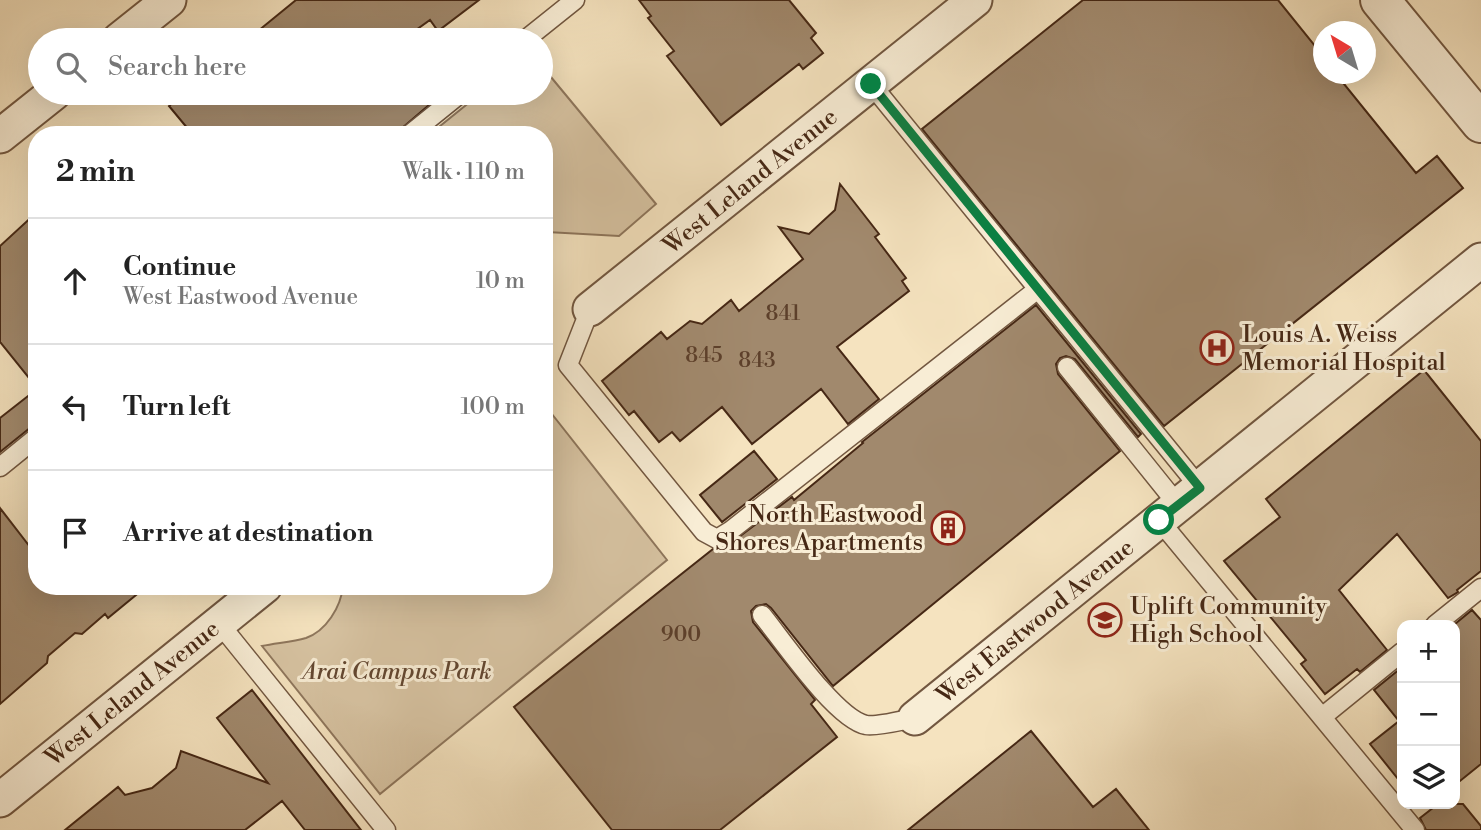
<!DOCTYPE html>
<html lang="en">
<head>
<meta charset="utf-8">
<style>
  :root { --surface:#fff; --page:#f2f2f2; --text:#222; --muted:#767676; --line:#e0e0e0 }
  body { margin:0; font-family:"Libre Bodoni",serif; background:var(--page); color:var(--text) }
  .controls { position:absolute; right:21px; bottom:21px; display:grid; overflow:hidden; border-radius:14px; box-shadow:0 7px 28px #0002 }
  .controls button { width:63px; height:63px; display:grid; place-items:center; padding:0; border:0; border-bottom:2px solid var(--line); background:var(--surface); color:var(--text); font:35px sans-serif }
  .compass { position:absolute; left:1313px; top:21px; width:63px; height:63px; border-radius:50%; background:var(--surface); box-shadow:0 7px 28px #0002; rotate:322deg }
  .stop { position:absolute; width:21px; height:21px; margin:-16px; border:5px solid #0b8043; border-radius:50%; background:#fff }
  .stop.end { background:#0b8043; border-color:#fff; box-shadow:0 2px 7px #0008 }
  .list { margin:0; padding:0; list-style:none }
  h2 { display:flex; justify-content:space-between; align-items:center; height:91px; margin:0; padding:0 28px; font-size:30px }
  h2 small { font-size:23px; font-weight:400; color:var(--muted) }
  .list li { display:grid; grid-template-columns:46px 1fr auto; gap:21px; align-items:center; box-sizing:border-box; height:126px; padding:0 28px; border-top:2px solid var(--line) }
  .list b { display:block; font-size:26px; white-space:nowrap }
  .list p { margin:0; font-size:23px; white-space:nowrap; color:var(--muted) }
  .list em { font-size:23px; font-style:normal; color:var(--muted) }
  .icon { flex:none; width:38px; height:38px; fill:none; stroke:currentColor; stroke-width:2; stroke-linecap:round; stroke-linejoin:round }
  .map { position:relative; flex:none; width:1481px; height:830px; overflow:hidden }
  .search { position:absolute; background:var(--surface); box-shadow:0 7px 28px #0002; left:28px; top:28px; width:525px; height:77px; display:flex; align-items:center; gap:18px; box-sizing:border-box; padding:0 24px; border-radius:38px; color:var(--muted); font-size:26px }
  .panel { position:absolute; background:var(--surface); box-shadow:0 7px 28px #0002; left:28px; top:126px; width:525px; height:469px; border-radius:28px }
  .map>svg:first-child { display:block }
</style>
</head>
<body>
<div class="map">
<svg width="1481" height="830" viewBox="0 0 1481 830">
  <rect width="100%" height="100%" fill="#f5e3bf"/>
  <filter id="stains"><feTurbulence type="fractalNoise" baseFrequency=".00286" numOctaves="4"/><feColorMatrix values="0 0 0 0 .2 0 0 0 0 .09 0 0 0 0 .02 0 0 0 .5 -.17"/></filter>
  <radialGradient id="worn" r=".72"><stop offset=".6" stop-color="#630" stop-opacity="0"/><stop offset="1" stop-color="#630" stop-opacity=".3"/></radialGradient>
  <path fill="#d7c3a2" stroke="#8e765c" stroke-width="2" d="M541,65L656,204L619,236L547,232L544,234V135H429L481,93H541Z
    M544,404L667,560L380,794L262,646C276,643 292,642 306,638C326,631 341,607 343,586H544Z"/>
  <path fill="#a1896d" stroke="#462815" stroke-width="2" d="M296,0H479L438,31L430,20L402,40H247Z
    M639,0H789L816,33L811,38L823,53L803,69L799,64L721,125L667,56L674,51L648,18L651,16Z
    M1083,0H1278L1324,57V74H1336L1416,173L1437,156L1463,188L1164,426L922,129Z
    M184,93H443L394,135H193L169,106Z
    M840,184L879,234L875,237L906,278L902,281L909,291L837,347L879,399L848,424L821,389L752,444L722,407L680,441L672,432L659,442L634,411L629,415L602,381L661,332L667,339L690,321L702,324L731,300L739,311L803,259L779,227L809,234L835,210Z
    M37,212V388L0,342V246Z
    M1036,305L1141,434L1138,437L1075,359L1066,356L1060,358L1056,364L1058,374L1120,451L833,686L771,608L766,604L756,606L751,611L753,622L815,700L811,704L837,737L720,830H612L514,707L713,549H723L792,497L794,500L863,443L862,442Z
    M1424,370L1481,441V571L1457,590L1458,592L1448,598L1397,534L1339,590L1387,650L1360,672L1357,669L1325,694L1301,664L1306,660L1224,561L1280,517L1266,499Z
    M37,389V426L30,428L0,452V418Z
    M754,451L777,479L722,522L700,495Z
    M0,508L37,556V586H147L108,618L105,614L82,634L75,633L48,656L47,663L0,704Z
    M1472,610L1481,620V764L1455,785V624Z
    M1401,668L1402,669V784L1370,744L1399,721L1374,690Z
    M252,690L361,830H305L282,801L245,830H65L118,787L125,795L152,788L176,768L181,751L268,783L217,718Z
    M1031,731L1093,807L1116,789L1149,830H908Z
    M1438,804H1463L1481,826V830H1426L1420,818Z"/>
  <g fill="none" stroke-linecap="round" stroke-linejoin="round">
    <defs>
      <path id="service" d="M525,40L575,0
        M871,84L1200,488
        M409,135L461,93
        M590,309L568,365L704,532L717,539L730,531L1038,289
        M1067,367L1178,505
        M0,467L37,437
        M1159,520L1415,830
        M762,615C783,641 836,719 866,725C878,727 903,720 915,718
        M219,623L386,830
        M1435,625L1481,588
        M1322,717L1402,652"/>
      <path id="minor" d="M119,40L169,0
        M0,136L54,93
        M590,309L975,0
        M915,718L1481,260
        M0,800L265,586"/>
      <path id="tertiary" d="M1380,0L1481,123"/>
    </defs>
    <use href="#service" stroke="#725740" stroke-width="21"/>
    <use href="#minor" stroke="#725740" stroke-width="37"/>
    <use href="#tertiary" stroke="#725740" stroke-width="42"/>
    <use href="#service" stroke="#f8edd5" stroke-width="18"/>
    <use href="#minor" stroke="#f8edd5" stroke-width="33"/>
    <use href="#tertiary" stroke="#f8edd5" stroke-width="38"/>
  </g>
  <g fill="none" stroke-linecap="round" stroke-linejoin="round">
    <path stroke="#0b8043" stroke-width="9" d="M871,84L1200,488L1159,520"/>
  </g>
  <defs>
    <symbol id="hospital-ring" viewBox="-11 -11 22 22"><circle r="9.5" fill="#f8edd5" stroke="#8f2418" stroke-width="1.5"/><path d="M-5-5h3v3.5h4V-5h3V5h-3V1.5h-4V5h-3Z" fill="#8f2418"/></symbol>
    <symbol id="building-ring" viewBox="-11 -11 22 22"><circle r="9.5" fill="#f8edd5" stroke="#8f2418" stroke-width="1.5"/><path d="M-4-6H4V6H1V3H-1V6H-4ZM-2.5-4.3h1.7v1.8h-1.7ZM.8-4.3h1.7v1.8H.8ZM-2.5-1h1.7V.8h-1.7ZM.8-1h1.7V.8H.8Z" fill="#8f2418"/></symbol>
    <symbol id="school-ring" viewBox="-11 -11 22 22"><circle r="9.5" fill="#f8edd5" stroke="#8f2418" stroke-width="1.5"/><path d="M0-5L7-2L0 1L-7-2ZM-4 1L0 2.5L4 1V4Q0 6-4 4Z" fill="#8f2418"/></symbol>
  </defs>
  <g fill-rule="evenodd">
    <use href="#hospital-ring" x="1198" y="329" width="38" height="38"/>
    <use href="#building-ring" x="929" y="509" width="38" height="38"/>
    <use href="#school-ring" x="1086" y="601" width="38" height="38"/>
  </g>
  <g text-anchor="middle" stroke-width="6" stroke-linejoin="round" paint-order="stroke">
    <g font-size="21" fill="#5d402b">
      <text x="783" y="320">841</text>
      <text x="704" y="362">845</text>
      <text x="757" y="367">843</text>
      <text x="681" y="641">900</text>
    </g>
    <g font-size="24" fill="#462815" stroke="#f8edd5">
      <text transform="translate(750 181) rotate(-39)" y="8">West Leland Avenue</text>
      <text transform="translate(1035 621) rotate(-39)" y="8">West Eastwood Avenue</text>
      <text transform="translate(132 693) rotate(-39)" y="8">West Leland Avenue</text>
    </g>
    <g font-size="24" fill="#462815" stroke="#f8edd5" text-anchor="start">
      <text x="1242" y="342">Louis A. Weiss<tspan x="1242" dy="28">Memorial Hospital</tspan></text>
      <text x="923" y="522" text-anchor="end">North Eastwood<tspan x="923" dy="28">Shores Apartments</tspan></text>
      <text x="1130" y="614">Uplift Community<tspan x="1130" dy="28">High School</tspan></text>
    </g>
    <g font-size="24" font-style="italic" fill="#634731" stroke="#f8edd5">
      <text x="397" y="679">Arai Campus Park</text>
    </g>
  </g>
  <rect width="100%" height="100%" filter="url(#stains)"/>
  <rect width="100%" height="100%" fill="url(#worn)"/>
</svg>
<div class="controls">
<button>+</button>
<button>−</button>
<button><svg class="icon" aria-label="layers" viewBox="0 0 24 24"><path d="M12 4l9 5-9 5-9-5zM3 14l9 5 9-5"/></svg></button>
</div>
<svg class="compass" viewBox="-18 -18 36 36"><path d="M0-13l5 13h-10z" fill="#e53935"/><path d="M0 13l5-13h-10z" fill="#767676"/></svg>
<div class="stop" style="left:1159px;top:520px"></div>
<div class="stop end" style="left:871px;top:84px"></div>
<div class="search"><svg class="icon" aria-label="search" viewBox="0 0 24 24"><circle cx="10" cy="10" r="6"/><path d="M15 15l6 6"/></svg>Search here</div>
<section class="panel">
<h2>2 min<small>Walk · 110 m</small></h2>
<ul class="list">
<li><svg class="icon" aria-label="ahead" viewBox="0 0 24 24"><path d="M12 20V5M6 11l6-6 6 6"/></svg><div><b>Continue</b><p>West Eastwood Avenue</p></div><em>10 m</em></li>
<li><svg class="icon" aria-label="left" viewBox="0 0 24 24"><path d="M17 20v-9H6M10 6l-5 5 5 5"/></svg><div><b>Turn left</b></div><em>100 m</em></li>
<li><svg class="icon" aria-label="arrive" viewBox="0 0 24 24"><path d="M6 21V4h12l-3 4 3 4H6"/></svg><div><b>Arrive at destination</b></div></li>
</ul>
</section>
</div>
</body>
</html>
